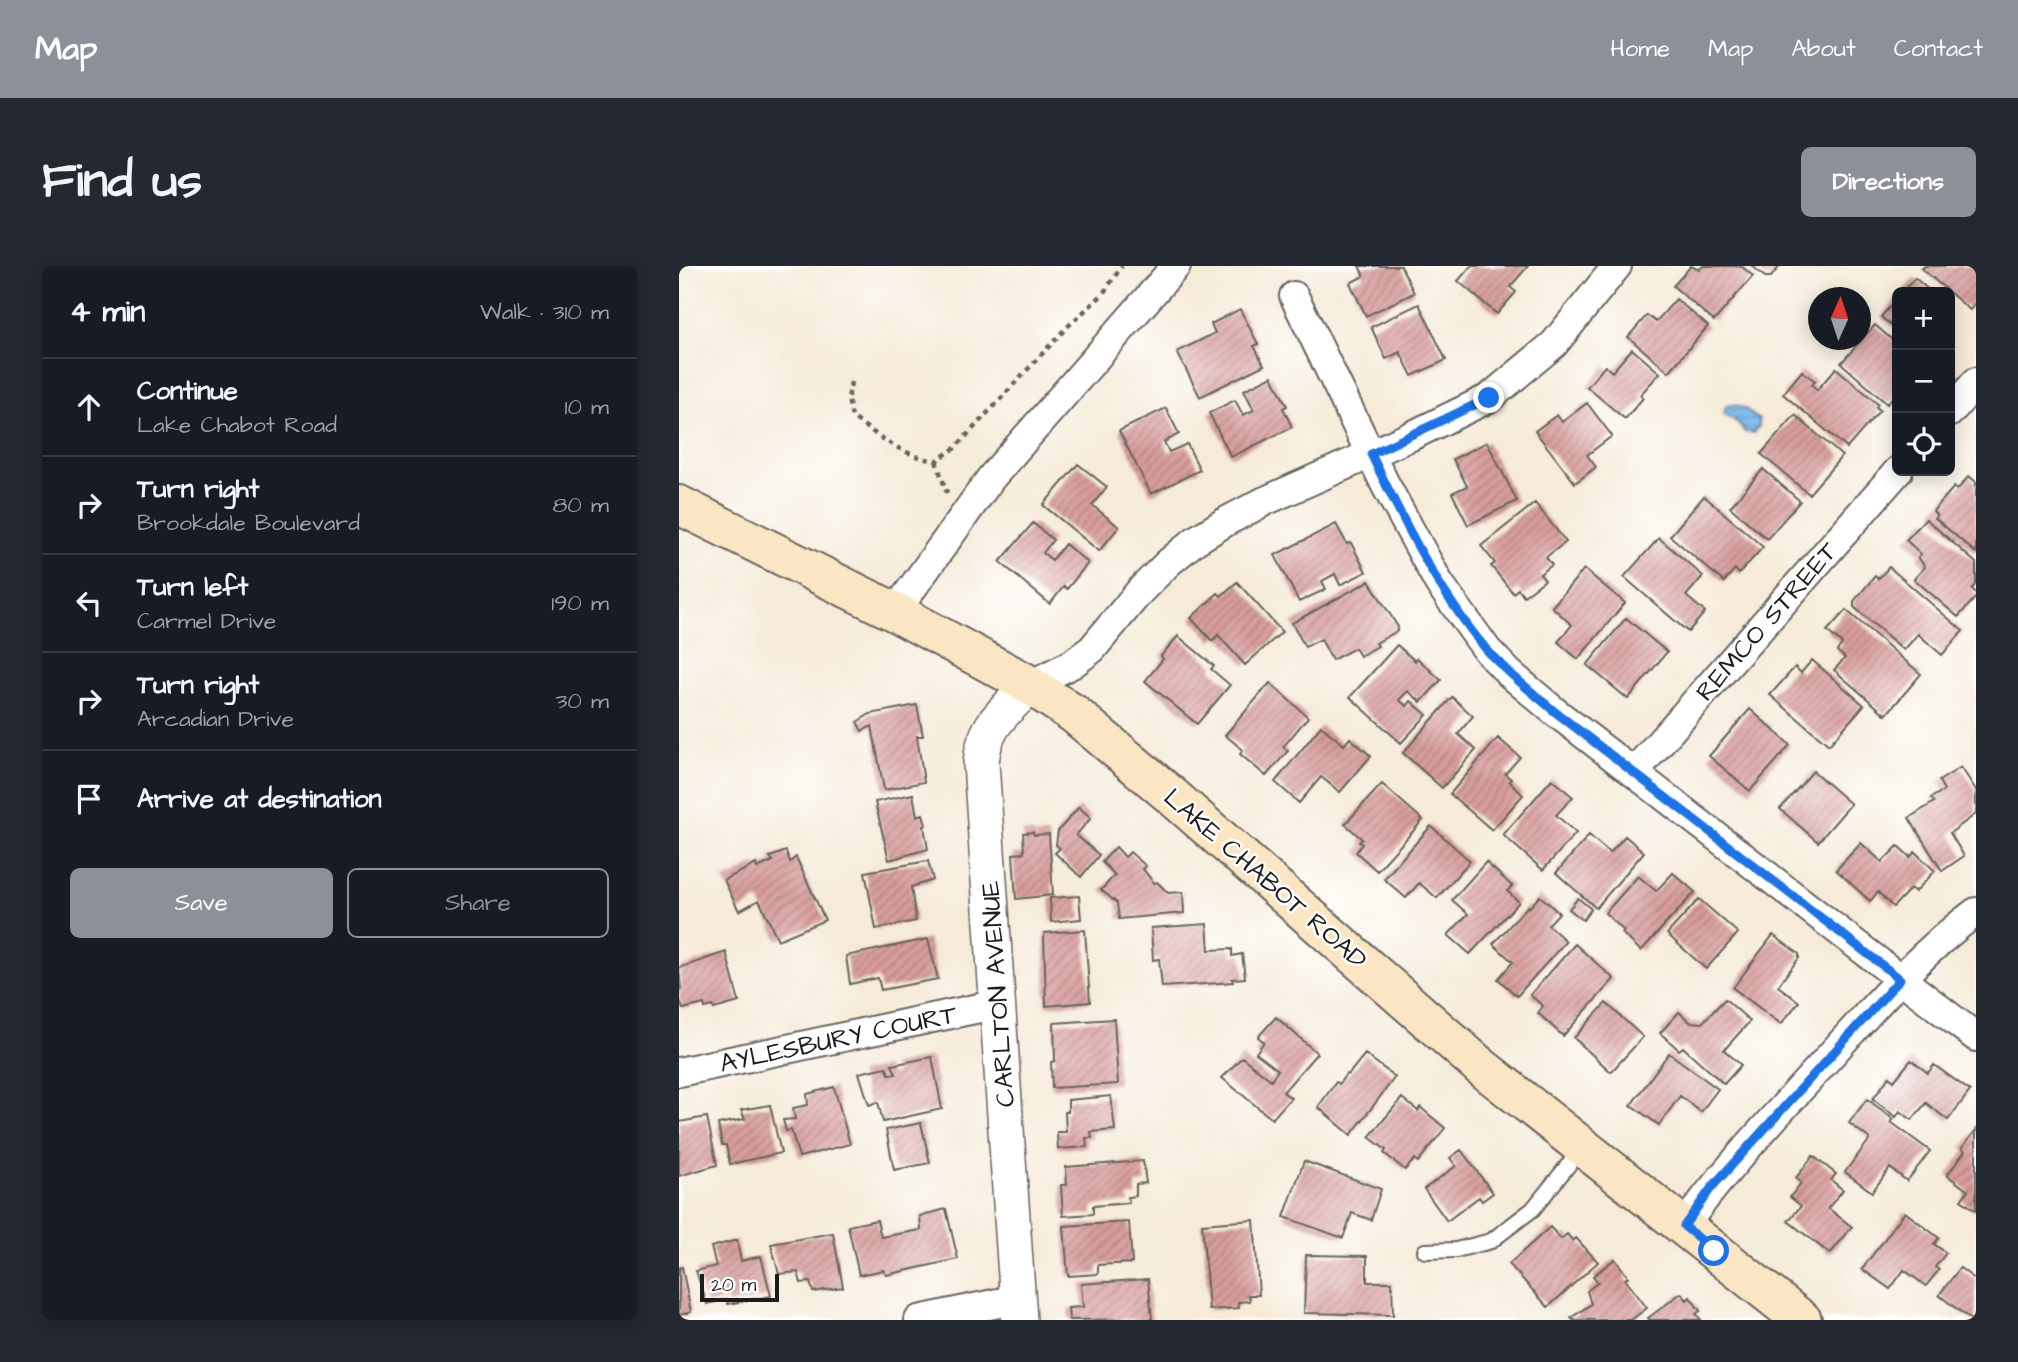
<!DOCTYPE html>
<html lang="en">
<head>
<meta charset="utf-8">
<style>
  :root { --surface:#171b24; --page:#242831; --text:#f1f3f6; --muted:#9ea1a6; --line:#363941; --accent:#8c9099 }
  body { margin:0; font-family:"Architects Daughter",sans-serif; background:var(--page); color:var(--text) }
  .controls { position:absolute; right:21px; top:21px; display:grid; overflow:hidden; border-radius:10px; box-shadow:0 4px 18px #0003 }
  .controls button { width:63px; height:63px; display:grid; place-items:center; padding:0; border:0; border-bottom:2px solid var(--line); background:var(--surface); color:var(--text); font:35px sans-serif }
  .compass { position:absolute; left:1129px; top:21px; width:63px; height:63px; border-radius:50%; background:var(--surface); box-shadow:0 4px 18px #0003; rotate:3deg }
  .scale { position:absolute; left:21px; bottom:18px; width:79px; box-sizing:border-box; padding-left:7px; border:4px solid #1c1c1c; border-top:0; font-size:19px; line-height:24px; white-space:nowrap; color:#1c1c1c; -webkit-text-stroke:5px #fff; paint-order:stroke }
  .stop { position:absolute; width:21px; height:21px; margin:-16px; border:5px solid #1a73e8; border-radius:50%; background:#fff }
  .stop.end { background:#1a73e8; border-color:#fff; box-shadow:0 2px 7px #0008 }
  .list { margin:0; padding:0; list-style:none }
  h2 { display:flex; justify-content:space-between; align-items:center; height:91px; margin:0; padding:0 28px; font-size:30px }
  h2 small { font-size:23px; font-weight:400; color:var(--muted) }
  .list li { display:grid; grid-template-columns:46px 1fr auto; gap:21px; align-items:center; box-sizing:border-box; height:98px; padding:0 28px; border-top:2px solid var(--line) }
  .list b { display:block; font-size:26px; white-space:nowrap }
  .list p { margin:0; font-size:23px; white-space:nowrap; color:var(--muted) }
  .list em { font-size:23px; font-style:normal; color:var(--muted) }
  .actions { display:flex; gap:14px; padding:21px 28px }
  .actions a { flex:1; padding:16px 0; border:2px solid var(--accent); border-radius:10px; text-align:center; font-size:24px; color:var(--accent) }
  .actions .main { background:var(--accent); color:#fff }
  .icon { flex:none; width:38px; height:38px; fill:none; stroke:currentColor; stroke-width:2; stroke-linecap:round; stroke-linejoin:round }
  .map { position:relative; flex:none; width:1297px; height:1054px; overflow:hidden; border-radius:10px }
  header { display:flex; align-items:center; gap:42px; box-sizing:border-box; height:98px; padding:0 35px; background:var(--accent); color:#fff }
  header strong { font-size:33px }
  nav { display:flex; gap:38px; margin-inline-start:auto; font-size:24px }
  .intro { display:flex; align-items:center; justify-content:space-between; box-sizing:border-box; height:168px; padding:0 42px }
  h1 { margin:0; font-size:49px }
  .button { padding:18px 32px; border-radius:10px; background:var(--accent); color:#fff; font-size:24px; font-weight:700 }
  main { display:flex; gap:42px; padding:0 42px }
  aside { flex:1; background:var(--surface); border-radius:10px; box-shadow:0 4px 18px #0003 }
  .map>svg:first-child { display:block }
</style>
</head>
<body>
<header>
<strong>Map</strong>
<nav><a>Home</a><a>Map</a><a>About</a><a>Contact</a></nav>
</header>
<div class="intro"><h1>Find us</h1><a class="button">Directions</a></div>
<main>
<aside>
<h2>4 min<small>Walk · 310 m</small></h2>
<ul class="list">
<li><svg class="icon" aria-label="ahead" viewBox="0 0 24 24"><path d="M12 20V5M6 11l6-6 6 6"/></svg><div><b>Continue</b><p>Lake Chabot Road</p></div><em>10 m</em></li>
<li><svg class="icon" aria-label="right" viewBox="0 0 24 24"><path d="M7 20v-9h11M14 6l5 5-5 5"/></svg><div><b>Turn right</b><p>Brookdale Boulevard</p></div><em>80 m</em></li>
<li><svg class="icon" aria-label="left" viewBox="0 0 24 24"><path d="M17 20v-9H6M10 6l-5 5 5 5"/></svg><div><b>Turn left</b><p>Carmel Drive</p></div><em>190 m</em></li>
<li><svg class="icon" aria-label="right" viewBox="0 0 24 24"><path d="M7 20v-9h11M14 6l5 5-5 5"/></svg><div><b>Turn right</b><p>Arcadian Drive</p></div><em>30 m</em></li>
<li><svg class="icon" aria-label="arrive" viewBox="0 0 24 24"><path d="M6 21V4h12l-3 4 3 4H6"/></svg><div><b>Arrive at destination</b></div></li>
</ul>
<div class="actions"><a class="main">Save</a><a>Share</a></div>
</aside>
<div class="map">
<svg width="1297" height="1054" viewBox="0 0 1297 1054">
  <defs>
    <pattern id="water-rules" width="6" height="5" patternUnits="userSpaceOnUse" patternTransform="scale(1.75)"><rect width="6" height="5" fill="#7abcef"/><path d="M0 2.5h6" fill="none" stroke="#69a1cc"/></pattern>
    <pattern id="building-hatch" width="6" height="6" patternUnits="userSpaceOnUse" patternTransform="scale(1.75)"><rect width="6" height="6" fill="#d89e9c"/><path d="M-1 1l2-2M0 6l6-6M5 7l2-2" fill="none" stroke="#ae807e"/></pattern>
  </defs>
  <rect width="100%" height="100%" fill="#fff"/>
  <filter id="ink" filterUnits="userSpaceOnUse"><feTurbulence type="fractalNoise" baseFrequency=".0143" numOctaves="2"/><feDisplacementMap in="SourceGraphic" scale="14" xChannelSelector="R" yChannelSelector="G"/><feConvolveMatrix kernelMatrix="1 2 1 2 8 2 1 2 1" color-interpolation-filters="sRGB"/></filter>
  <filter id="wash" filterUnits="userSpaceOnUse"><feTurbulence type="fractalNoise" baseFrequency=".00686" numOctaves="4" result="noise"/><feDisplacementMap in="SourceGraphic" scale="28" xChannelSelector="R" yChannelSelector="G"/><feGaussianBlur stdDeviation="1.57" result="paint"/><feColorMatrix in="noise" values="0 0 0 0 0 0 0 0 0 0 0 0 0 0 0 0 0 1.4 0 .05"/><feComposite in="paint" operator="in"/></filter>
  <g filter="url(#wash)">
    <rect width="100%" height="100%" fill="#f5ebd8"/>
    <path fill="url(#water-rules)" stroke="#4b6c86" stroke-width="2" d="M1056,139L1066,143L1080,154V161L1077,162L1075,167L1066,166L1057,155L1045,148L1047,140Z"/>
    <g id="blocks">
      <path fill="url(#building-hatch)" d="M680,0H722L735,27L687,50L671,17L685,10Z
        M792,0H849L831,21L837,26L818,48L779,15Z
        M1012,0L1020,4L1024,0H1062L1074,10L1035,55L994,20Z
        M1073,0H1101L1092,11H1086Z
        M1246,0H1297V36L1291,44L1243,3Z
        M1236,12L1252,26H1223Z
        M1218,32V65L1202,51Z
        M997,33L1029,60L990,106L949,71L968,49L977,56Z
        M740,38L767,94L733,110L721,86L707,93L692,61Z
        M561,43L579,78L575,80L585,99L521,131L498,86L536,67L532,58Z
        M1196,59L1218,78V126L1208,138L1162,97Z
        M953,83L981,107L961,129L964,132L946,153L908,121L926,100L933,106Z
        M1157,102L1199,138L1197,141L1201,144L1168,182L1104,128L1123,105L1136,115L1133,119L1138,124Z
        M593,110L608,140L604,142L613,161L552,191L530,147L556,134L564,149L575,144L565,124Z
        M908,137L933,170L908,189L917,201L896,217L856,165L878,149L883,156Z
        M487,142L500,168L485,176L490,186L508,178L521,204L472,228L440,165Z
        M1116,149L1163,190L1130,228L1082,188Z
        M808,176L838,235L789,259L773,227L788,220L774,193Z
        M399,198L428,221L413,239L440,261L420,285L364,239Z
        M1084,203L1121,235L1088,273L1051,241Z
        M1290,210L1297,216V287L1256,252L1258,250L1254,245L1275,221L1278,224Z
        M1025,230L1084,281L1060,308L1056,303L1045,316L991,270Z
        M856,237L887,276L867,291L873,299L861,308L866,314L845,330L839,323L834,327L812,300L816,297L802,280Z
        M1247,253L1297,297V318L1293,323L1297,327V331L1279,351L1235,313L1246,301L1239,291L1242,288L1227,274Z
        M354,257L374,274L364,287L373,294L386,278L409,297L388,323L385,320L371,338L321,296Z
        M657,258L668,278L672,277L687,306L661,319L656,308L643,315L647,323L620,336L596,289Z
        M980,272L1024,310L1007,330L1026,346L1009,366L945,311Z
        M1210,301L1284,365L1263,389L1239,368L1225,384L1175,341V335L1196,310L1199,313Z
        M905,303L946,337L899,393L879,376L893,359L873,341Z
        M690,315L719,361L718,365L697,377L699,380L681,390L676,382L653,394L642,373L626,381L613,357Z
        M558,316L603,366L566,399L539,369L533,375L512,352L539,327L542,330Z
        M1167,344L1242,408L1207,449L1155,404L1166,392L1158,385L1163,378L1148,365Z
        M947,352L988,386L949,433L908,399Z
        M499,370L535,400L532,403L551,419L518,458L466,415L484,393L482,390Z
        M718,379L736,395L738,392L762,414L742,436L729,425L720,434L728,440L732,435L748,449L722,477L671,431Z
        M1133,394L1185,439L1150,479L1091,429L1116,401L1122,407Z
        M591,417L629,451L604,481L609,485L587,510L561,488L564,484L546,469Z
        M773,431L794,450L779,468L797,484L763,522L724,487Z
        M238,439L244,470H238L245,516L205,524L193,460L183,465L178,456L191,448Z
        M1071,443L1111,479L1071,525L1030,490Z
        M642,460L665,479L671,472L692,490L661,526L642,511L620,537L596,516Z
        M819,472L841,491L826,508L832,513L830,515L844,529L813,564L771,528Z
        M1282,501L1297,524V548L1271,567L1285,590L1263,605L1230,552L1255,536L1252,532L1265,524L1260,515Z
        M1134,505L1172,538L1139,576L1101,543Z
        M873,513L894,531L877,549L897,567L864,604L824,569Z
        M703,518L744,554L698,605L677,586L683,578L680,576L683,573L666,558Z
        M234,528L238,550L244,548L247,559L245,560L249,583L210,594L196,536Z
        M400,541L412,552L397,569L420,589L402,611L376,587L381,582L377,579L379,565Z
        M752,560L791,595L758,632L740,617L727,632L705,613Z
        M354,566L355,569L370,568L374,629L337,633L334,588L345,587L344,567Z
        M910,569L931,587L946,570L965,586L917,642L877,607Z
        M1182,577L1203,596L1219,580L1231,591L1236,586L1256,605L1236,626L1232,622L1214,641L1199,626L1191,635L1157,604Z
        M437,581L446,591L451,586L467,600L464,603L475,617L478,616L489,627L504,626L505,647L440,653L438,637L422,624L436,609L423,596Z
        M107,585L111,596L117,591L146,654L99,674L80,634L60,645L45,614L77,598L78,602L94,595L91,591Z
        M249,595L254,614L232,621L237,655L197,663L186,606Z
        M807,596L833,620L828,625L840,636L791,688L769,669L789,648L773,634Z
        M994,607L1016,626L962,685L943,667L945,665L926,647L959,610L977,625Z
        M400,630L402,653L372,656L371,632Z
        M861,630L880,647L869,659L887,675L838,730L819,713L834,696L814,678L849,640L850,642Z
        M899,632L912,643L904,654L890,643Z
        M1020,633L1059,667L1027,703L988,668Z
        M528,658L530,684L553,683V690L563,688L566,712L553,713L554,716L483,721L480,693L474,694L472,662Z
        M406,664L411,736L367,740L365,667Z
        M1094,669L1120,688V692L1099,720L1120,736L1102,758L1054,722Z
        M249,673L259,713L202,724L199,712L171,718L167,690Z
        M896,678L935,713L884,770L859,747L864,740L851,729Z
        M47,686L60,736L35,743L34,740L26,742L25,738L4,743L0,732V724L2,723L0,702Z
        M1046,733L1071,755L1045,784L1062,799L1045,818L1004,781L1000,784L981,767L1000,746L1011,756L1023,757Z
        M927,737L964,771L932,806L895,772Z
        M597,751L638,787L604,826L612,832L593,853L543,812L563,791L592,814L599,804L577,787L585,776L579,771Z
        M435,753L439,818L373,822L372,796L376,795L375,757Z
        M990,787L1039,823L1022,846L1001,830L980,859L952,839Z
        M686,788L716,811L672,869L639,841L657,816L660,818L667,808L669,809Z
        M253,791L263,843L204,856L199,836L190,839L180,807L207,801L210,808H217L213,799Z
        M1232,794L1249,807L1255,799L1291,825L1269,854L1247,837L1233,854L1221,845L1217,851L1194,833L1210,811L1215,815Z
        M155,821L171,878L120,891L112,864L107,865L104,854L116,853L114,842L129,839L128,828Z
        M432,830L436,864L412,866L413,872H407L408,881L379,883L378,866H387L386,846H389V834Z
        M723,832L739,845L741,841L766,862L739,896L736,893L726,904L705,887L707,884L690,871Z
        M1188,833L1215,853L1212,856L1251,885L1228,915L1211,902L1193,926L1166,906L1191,873L1170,857Z
        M91,839L102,887L51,898L47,879H43L39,858L66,853L62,844Z
        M28,851L38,899L0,910V856Z
        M242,857L251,897L215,904L207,864Z
        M1297,864V945L1282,934L1289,925L1268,909L1286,885L1283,882Z
        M782,884L814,927L803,935L800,931L768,955L745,923L777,900L771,892Z
        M1134,890L1157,908L1152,914L1164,924L1149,942L1173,961L1151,988L1109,955L1122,940L1111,931L1122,917L1117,912Z
        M464,895L467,917L457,918V930L449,931L450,937L414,940V948L384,950L382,919H388L387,901Z
        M625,895L702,923L692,954L673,947L664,972L605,951Z
        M267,943L279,993L207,1009L205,1004L180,1009L169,960L198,954L202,971L242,964L241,950Z
        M1226,946L1260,972L1255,978L1267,987L1256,1001L1260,1004L1247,1020L1225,1004L1211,1023L1183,1003Z
        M575,954L580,1029H570L571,1035L559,1036L560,1042L530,1044L523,958Z
        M450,956L453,997L419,999V1008L389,1010L385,960Z
        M871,961L882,973L888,968L894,975L897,972L919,996L869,1041L830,998Z
        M154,967L164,1021L134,1026L131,1016L122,1017L119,1006L100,1008L92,978Z
        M58,974L62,995L82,990L92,1030L49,1038L48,1033L28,1038L17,1005L37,1000L32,981Z
        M627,989L688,990V1016H713L714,1049L625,1047Z
        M936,993L949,1011L946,1013L968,1042L952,1054H894L892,1052L912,1038L908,1025L919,1016L914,1010Z
        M3,1001L12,1046L0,1049V1002Z
        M1281,1002L1297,1014V1054H1292L1260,1029Z
        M469,1013L473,1053L390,1054L389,1042L404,1041L402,1018Z
        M1002,1027L1008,1034L1011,1031L1021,1045L1017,1048L1022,1054H971L969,1052Z"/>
    </g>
  </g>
  <g filter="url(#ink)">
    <use href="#blocks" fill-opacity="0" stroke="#68645e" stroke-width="2"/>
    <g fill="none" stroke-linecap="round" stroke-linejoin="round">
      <defs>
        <path id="service" d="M746,985L777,984L812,975L854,943L903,882"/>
        <path id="minor" d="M615,30L706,218L760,317L808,384L830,407L875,445L1297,771
          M1271,146L1297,116
          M216,346L312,212L497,0
          M351,419L393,398L413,383L461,325L489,297L517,274L548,255L586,235L730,171L810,132L875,78L938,0
          M955,506L1219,205
          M0,806L319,738
          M1005,960C1046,903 1094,853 1141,801C1190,747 1238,689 1297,646
          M240,1054L338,1033"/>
        <path id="tertiary" d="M340,1054L302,497C305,458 326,446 351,419"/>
        <path id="secondary" d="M0,239L216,346L351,419L395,448L494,531L801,800L1123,1054"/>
      </defs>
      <use href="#service" stroke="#68645e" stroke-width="18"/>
      <use href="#minor" stroke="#68645e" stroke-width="32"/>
      <use href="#tertiary" stroke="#68645e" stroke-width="38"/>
      <use href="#secondary" stroke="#68645e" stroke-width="42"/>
      <path stroke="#68645e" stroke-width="4.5" stroke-dasharray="5 5" stroke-linecap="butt" d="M172,116L169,133L173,151C199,170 225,190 257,195L276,182L387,62L423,29L443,0
        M257,195L268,227"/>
      <use href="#service" stroke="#fff" stroke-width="14"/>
      <use href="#minor" stroke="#fff" stroke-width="28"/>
      <use href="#tertiary" stroke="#fff" stroke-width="35"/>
      <use href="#secondary" stroke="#fbe6c4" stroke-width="38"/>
    </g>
  </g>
  <g fill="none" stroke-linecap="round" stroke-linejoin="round" filter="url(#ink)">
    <path stroke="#1a73e8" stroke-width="9" d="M810,132L692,188C725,256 758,324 807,383C827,406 852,425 875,445L1221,713L1033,921L1005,960L1035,985"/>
  </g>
  <g text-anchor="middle" stroke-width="5" stroke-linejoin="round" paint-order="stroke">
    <g font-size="26" fill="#1c1c1c" stroke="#fff">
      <text transform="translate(1087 355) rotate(-49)" y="9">REMCO STREET</text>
      <text transform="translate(587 612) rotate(41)" y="9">LAKE CHABOT ROAD</text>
      <text transform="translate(318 728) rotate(-94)" y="9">CARLTON AVENUE</text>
      <text transform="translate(159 772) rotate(-12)" y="9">AYLESBURY COURT</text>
    </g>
  </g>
</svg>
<div class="controls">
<button>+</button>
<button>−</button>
<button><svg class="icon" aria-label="locate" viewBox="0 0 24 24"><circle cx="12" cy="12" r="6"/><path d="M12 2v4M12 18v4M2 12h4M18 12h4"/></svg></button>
</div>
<svg class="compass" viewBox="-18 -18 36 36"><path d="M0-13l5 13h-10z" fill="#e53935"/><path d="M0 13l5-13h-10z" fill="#9ea1a6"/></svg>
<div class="scale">20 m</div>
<div class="stop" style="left:1035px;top:985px"></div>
<div class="stop end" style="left:810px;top:132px"></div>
</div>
</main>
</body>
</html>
